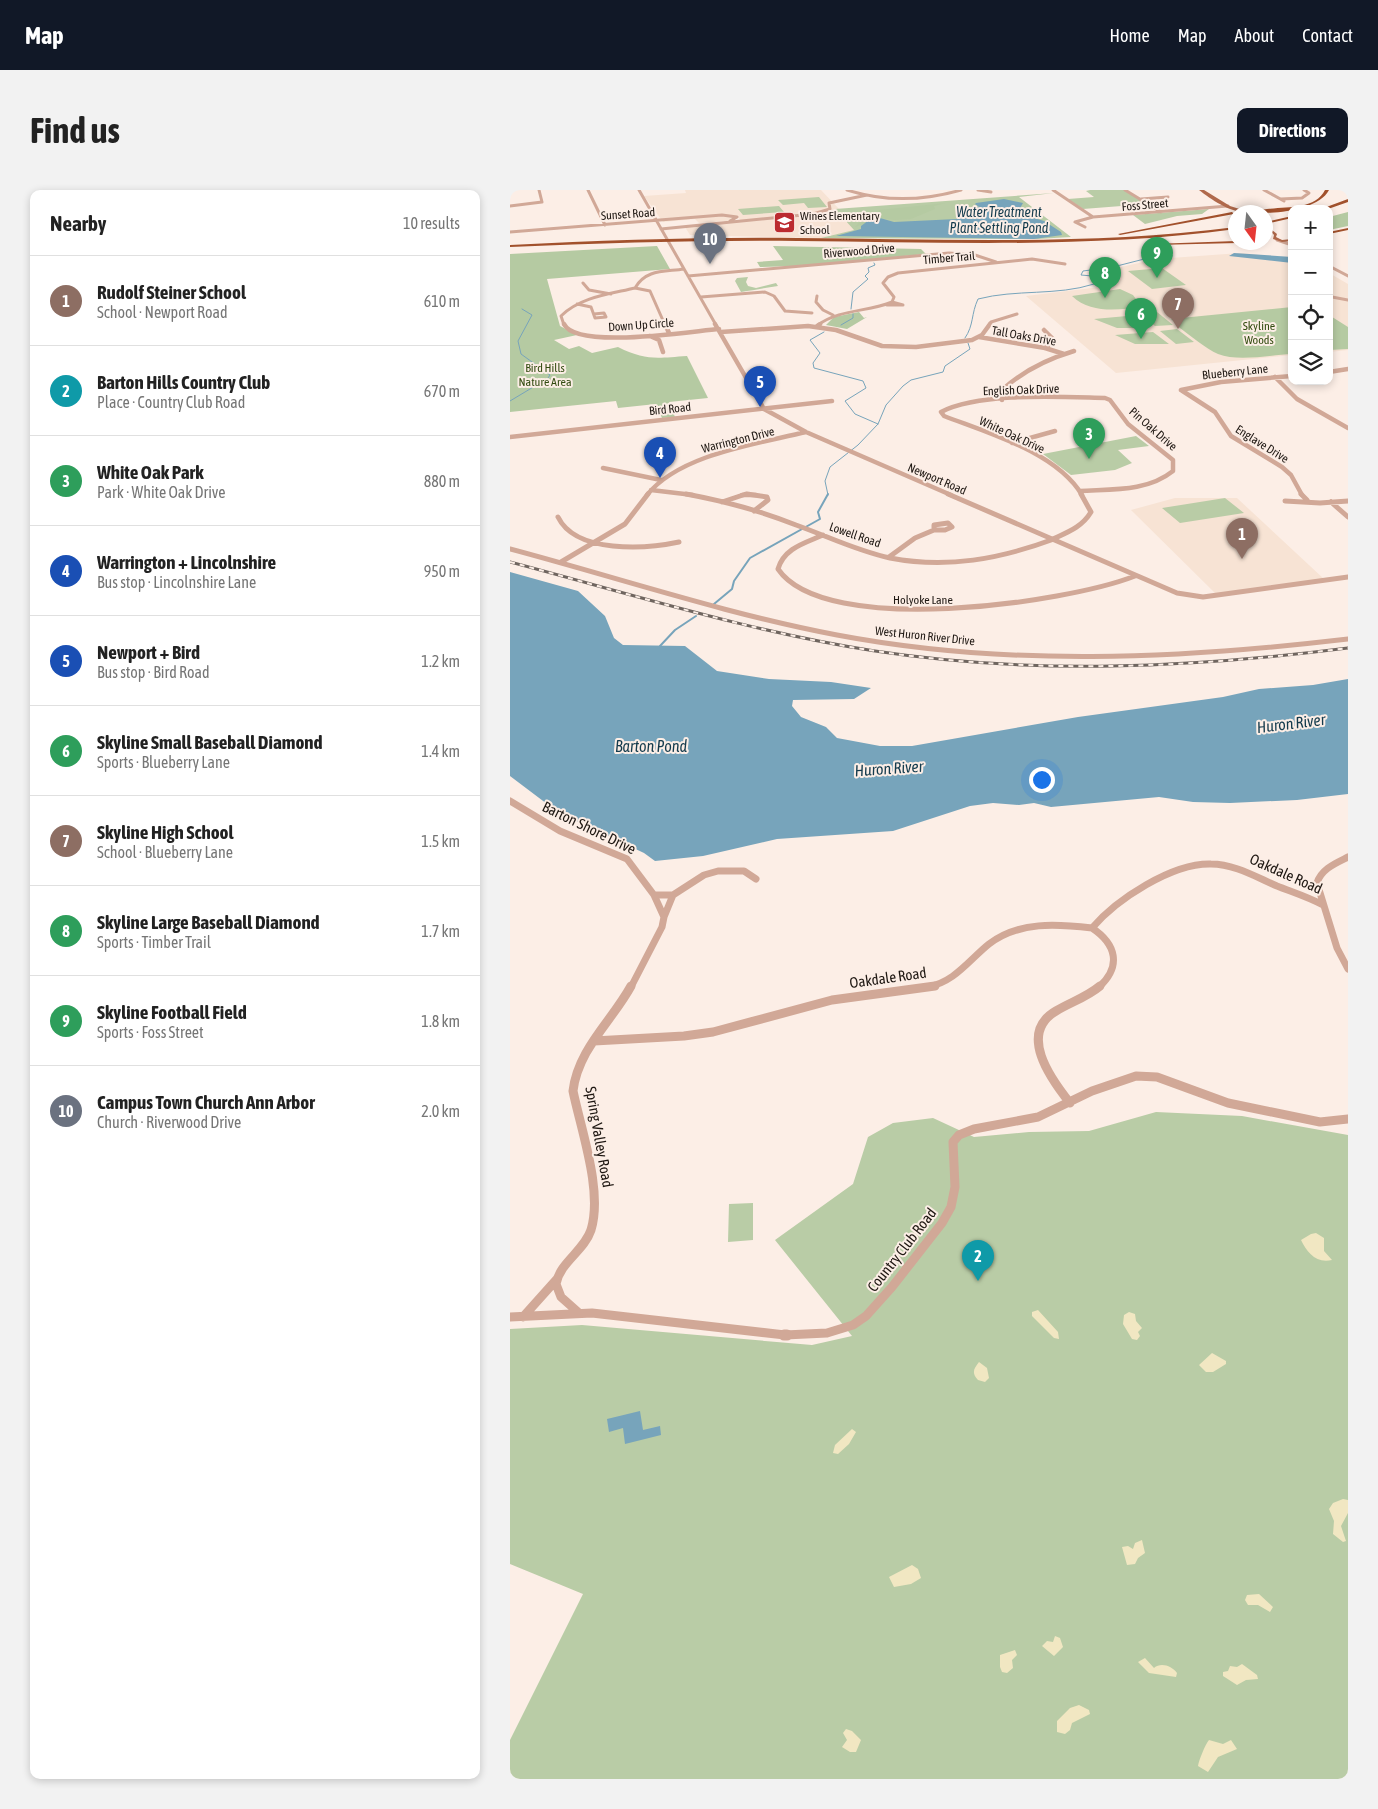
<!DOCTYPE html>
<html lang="en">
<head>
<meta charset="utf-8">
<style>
  :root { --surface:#fff; --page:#f2f2f2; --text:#222; --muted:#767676; --line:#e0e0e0; --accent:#111827 }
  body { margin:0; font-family:"Asap Condensed",sans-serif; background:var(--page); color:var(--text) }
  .controls { position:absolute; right:15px; top:15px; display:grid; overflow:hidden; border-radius:10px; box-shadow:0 2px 8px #0003 }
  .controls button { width:45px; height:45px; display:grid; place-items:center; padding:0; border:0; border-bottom:1px solid var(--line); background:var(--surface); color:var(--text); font:25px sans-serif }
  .compass { position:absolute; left:718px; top:15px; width:45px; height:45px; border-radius:50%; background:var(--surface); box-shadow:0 2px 8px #0003; rotate:165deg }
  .you { position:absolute; left:531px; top:589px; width:18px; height:18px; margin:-12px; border:4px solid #fff; border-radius:50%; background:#1a73e8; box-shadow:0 0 0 8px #1a73e833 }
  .badge { display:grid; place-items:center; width:32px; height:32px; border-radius:50%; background:var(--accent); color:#fff; font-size:16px; font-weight:700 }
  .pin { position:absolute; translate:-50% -41px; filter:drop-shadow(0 1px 2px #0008) }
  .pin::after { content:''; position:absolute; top:26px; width:18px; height:15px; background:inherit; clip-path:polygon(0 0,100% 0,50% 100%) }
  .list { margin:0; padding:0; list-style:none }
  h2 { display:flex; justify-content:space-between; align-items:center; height:65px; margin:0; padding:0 20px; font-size:21px }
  h2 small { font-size:16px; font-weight:400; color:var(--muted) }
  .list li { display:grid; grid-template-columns:32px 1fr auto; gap:15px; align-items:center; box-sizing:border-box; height:90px; padding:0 20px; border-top:1px solid var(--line) }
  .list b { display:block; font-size:19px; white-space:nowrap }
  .list p { margin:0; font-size:16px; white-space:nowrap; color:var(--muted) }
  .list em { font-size:16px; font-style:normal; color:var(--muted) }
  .icon { flex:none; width:28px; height:28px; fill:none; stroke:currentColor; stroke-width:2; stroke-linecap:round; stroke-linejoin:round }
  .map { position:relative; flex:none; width:838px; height:1589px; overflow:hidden; border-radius:10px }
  header { display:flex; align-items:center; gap:30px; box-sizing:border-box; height:70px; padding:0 25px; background:var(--accent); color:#fff }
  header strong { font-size:24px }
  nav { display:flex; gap:28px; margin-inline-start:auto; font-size:18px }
  .intro { display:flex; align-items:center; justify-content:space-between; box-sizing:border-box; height:120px; padding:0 30px }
  h1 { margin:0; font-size:35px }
  .button { padding:12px 22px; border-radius:10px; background:var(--accent); color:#fff; font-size:18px; font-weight:700 }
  main { display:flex; gap:30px; padding:0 30px }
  aside { flex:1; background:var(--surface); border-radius:10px; box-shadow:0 2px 8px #0003 }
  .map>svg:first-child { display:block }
</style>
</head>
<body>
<header>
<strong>Map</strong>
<nav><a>Home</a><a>Map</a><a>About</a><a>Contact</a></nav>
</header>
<div class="intro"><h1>Find us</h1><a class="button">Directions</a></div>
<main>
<aside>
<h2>Nearby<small>10 results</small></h2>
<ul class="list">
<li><span class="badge" style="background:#8d6e63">1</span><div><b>Rudolf Steiner School</b><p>School · Newport Road</p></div><em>610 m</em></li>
<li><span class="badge" style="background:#0f9aa8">2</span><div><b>Barton Hills Country Club</b><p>Place · Country Club Road</p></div><em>670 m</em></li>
<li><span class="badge" style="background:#2e9e5b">3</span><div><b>White Oak Park</b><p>Park · White Oak Drive</p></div><em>880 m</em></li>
<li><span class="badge" style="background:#1a4fb4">4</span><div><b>Warrington + Lincolnshire</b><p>Bus stop · Lincolnshire Lane</p></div><em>950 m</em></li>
<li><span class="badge" style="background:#1a4fb4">5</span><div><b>Newport + Bird</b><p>Bus stop · Bird Road</p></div><em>1.2 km</em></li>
<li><span class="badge" style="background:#2e9e5b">6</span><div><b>Skyline Small Baseball Diamond</b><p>Sports · Blueberry Lane</p></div><em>1.4 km</em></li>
<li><span class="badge" style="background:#8d6e63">7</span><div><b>Skyline High School</b><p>School · Blueberry Lane</p></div><em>1.5 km</em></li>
<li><span class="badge" style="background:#2e9e5b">8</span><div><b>Skyline Large Baseball Diamond</b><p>Sports · Timber Trail</p></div><em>1.7 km</em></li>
<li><span class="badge" style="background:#2e9e5b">9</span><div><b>Skyline Football Field</b><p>Sports · Foss Street</p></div><em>1.8 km</em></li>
<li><span class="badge" style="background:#6b7280">10</span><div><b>Campus Town Church Ann Arbor</b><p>Church · Riverwood Drive</p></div><em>2.0 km</em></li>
</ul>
</aside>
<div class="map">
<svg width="838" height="1589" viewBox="0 0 838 1589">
  <rect width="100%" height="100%" fill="#fceee6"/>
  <path fill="#f7e3d4" d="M175,0H311L329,19H325L345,40L311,48L180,45L175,37L231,31L228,27L218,31L189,33L185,29L153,32L134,6L176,3Z
    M730,63L782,68V165L606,183L516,106L590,97L588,82L647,69Z
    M819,83L838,94V160L819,162Z
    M665,308H727L814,389L707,405L621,320Z"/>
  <path fill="#b9cca6" d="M580,0H614L637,14L573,19L558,9L584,7L576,1Z
    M544,3L509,7L561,47L527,49L311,48L344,40L325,19Z
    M309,7L317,17L298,18L294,13L273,15L268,10Z
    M269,16L274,22L233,25L228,19Z
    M699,19L692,24L667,26L635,34L623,25Z
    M652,78L676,95L642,99L618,81Z
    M238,87L236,92L238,96L246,98L266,93L268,96C255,98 244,100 231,102L225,91L227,88Z
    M610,99L623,105L632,117C608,120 581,124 562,106Z
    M647,122L663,135L645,136L630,124Z
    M617,126L629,131L637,138H607L584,129Z
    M667,139L684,152L666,154L650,141Z
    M643,142L659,154H625L605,145Z
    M626,246L639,256L608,260L622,273L605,280L561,285L533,264Z
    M715,308L734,323L670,333L652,318Z
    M646,922L732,926L838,945V1589H0V1550L73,1404L0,1374V1139L72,1135L302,1155L342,1146L265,1050L343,994L358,947L383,933L423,928L464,947L519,942L579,941Z
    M243,1013V1050L218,1052L219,1014Z"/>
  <path fill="#b5caa2" d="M436,13L424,16L425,19L401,29L385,30L370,28L345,37L353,28L368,25L369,20Z
    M838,22V36L819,40V27Z
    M147,56L160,79L37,89L50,136L67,145L44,150L59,159L69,156L82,163L108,157C136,171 147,168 177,166L198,208L159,212L165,227L152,228L146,214L108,218L106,211L0,222V64Z
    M263,56L411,59L416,64L285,76L250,77L247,72L273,70Z
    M782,117V164C760,165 728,172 708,164C696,159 680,145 667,136V134L661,129Z
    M349,122L354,128L357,127L337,139L316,135L324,127Z
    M819,125L838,137V159L819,160Z"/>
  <path fill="#f1e7c2" d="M806,1043L814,1048V1061L822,1070C806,1074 797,1062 791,1050L801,1044Z
    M528,1120L548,1142L549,1149L544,1148L522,1126V1122Z
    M619,1122L625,1124L626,1131L632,1138L628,1142L630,1146L627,1150L622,1149L613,1134L614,1125Z
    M702,1163L716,1171V1174L703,1182H696L689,1175Z
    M469,1172L477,1178L479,1188L475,1192L468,1190C461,1182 464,1179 469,1172Z
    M342,1239L346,1242L339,1254L328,1264L323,1263L325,1255Z
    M833,1309L838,1310V1323L831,1336L836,1351L833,1352L823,1344L824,1331L819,1319L823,1313Z
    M632,1350L635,1363L628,1368L625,1374L617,1375L612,1357L618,1356L623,1359L625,1353Z
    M402,1375L408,1379L411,1388L401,1394L384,1397L379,1387Z
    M749,1404L763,1417L760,1422L748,1415H738L735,1410L737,1405Z
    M545,1446L550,1448L553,1457L544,1466L532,1456L537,1451L543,1452Z
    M505,1460L507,1465L502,1470L503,1478L497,1483L492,1482L490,1477V1465Z
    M635,1468L644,1478C651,1472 662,1476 667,1483L666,1487L639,1483L628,1472Z
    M732,1474L747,1485L748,1489L736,1490L727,1495L713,1486V1482L718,1481L720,1476L727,1477Z
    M569,1515L579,1520L580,1524L562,1533L560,1540L555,1544L547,1542V1531L560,1518Z
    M336,1539L342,1541L351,1550L346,1562H340L332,1557L337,1550L333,1543Z
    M699,1550L713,1554L721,1550L727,1559L708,1567L698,1582L688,1576C689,1570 695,1555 699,1550Z"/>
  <path fill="#77a4bb" d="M494,9L513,13L509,20L518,22L517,25L524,26V28L534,31L551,42L552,45L524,49L326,46L351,39V36L359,30L370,28L384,32L447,29L454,25L450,21L452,19L469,17L465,14L466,13Z
    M724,63L782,67V73L719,66Z
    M0,382L68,401L95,426L104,448L113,455L175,456L207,481L259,489L321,492L361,498L344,509L283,510L282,516L291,527L316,537L327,548L370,556H402L568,527L713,507L749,499L803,495L838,489V604L787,610L720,613L683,612L649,607L541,617L524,613L509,615L483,613L460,616L383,641L267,649L193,666L145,671L134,663L49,623L0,586Z
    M130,1221L133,1240L150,1236L151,1245L115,1254L113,1238L99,1242L97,1229Z"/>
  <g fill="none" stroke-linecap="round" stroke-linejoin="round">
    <path stroke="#77a4bb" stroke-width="1" d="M341,119L343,102L358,89L355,86L359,82L358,78L365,75L364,73
      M331,135L343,128V124
      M314,142L300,150L310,163L303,173L304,178L353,191L356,198L335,211L345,224L368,234
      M455,148C464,135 461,124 468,109C506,99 547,106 584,94L586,90L582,86L571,85L573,81L603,77L646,66
      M0,211L25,196L34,194L40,185L11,164L8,151L22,125L12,119
      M318,305L315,291L320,277L348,255L368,234L376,215L393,196L401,190L433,182L435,176L460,159L458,153"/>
    <path stroke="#77a4bb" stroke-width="2" d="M204,414L222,399L224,391L240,368L310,329L308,322L318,304
      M150,456L165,440L186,426"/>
    <path stroke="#d1a897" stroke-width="3" d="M78,0L95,35
      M129,0L206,135
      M337,0C375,12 413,11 451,0
      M468,0L481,2
      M543,0L583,27
      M615,0L651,22
      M754,0L774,11
      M631,9L658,7
      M771,9L792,8L799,3L794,0
      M0,16L32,12L29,0
      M575,37L565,32L583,27L718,16
      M151,39L303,24L320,19L319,13L357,5
      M0,42L212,25L227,27L220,31
      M767,50L782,55
      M819,76L838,86
      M178,86L439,63L465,65L486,72
      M73,93L79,100L101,104
      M125,98L140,101L155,135
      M307,106L306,112L313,120L323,125
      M191,107L255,102L264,106L275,121L302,123
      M822,107L838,110
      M67,114L81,117L85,128L96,127L94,123L84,124
      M377,115H393L382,112
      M54,135L51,126C70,107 100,104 125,98C136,79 154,82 174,79
      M308,135C330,119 358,122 382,112L384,107L373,93L378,87L388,83L522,69L555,74
      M479,135L481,132L507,124"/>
    <path stroke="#d1a897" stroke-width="4.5" d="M54,134C66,160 182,141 209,139
      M155,134L159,143
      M205,134L254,219L296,242L441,305
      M307,136L310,134
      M534,140L544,150L535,158
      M211,142L298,136L326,140L372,156L406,157L462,150L472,145L480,134
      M140,146L149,150L153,162
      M469,147L535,158L554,164
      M819,182L838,179
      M765,187L787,209L838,238
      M671,200L705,222L721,246L772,277L781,285L792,305
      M671,200L711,192L782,186
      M492,210V200C513,181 537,169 564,161
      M0,247L322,211
      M502,253L545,241
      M93,278L151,290
      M141,300L183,305
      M570,301C601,299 637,302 663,281V270L618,234L600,210L595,208C551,207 470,202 431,222L434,226C478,243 546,262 572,305
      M137,305C170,264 247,254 296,242
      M232,305H246"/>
    <path stroke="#d1a897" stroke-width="5" d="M176,304C214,311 251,321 286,335C317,346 347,361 380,368C437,379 490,369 544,349
      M237,304L257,307L258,310L244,321
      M438,304L667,403L693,407L838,387
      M791,304L797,310
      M775,311L810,313L838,311
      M212,312L236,304
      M821,312L838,327
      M48,327C66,364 136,359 169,352
      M438,333L442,337L435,340H424V335Z
      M313,345C295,353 274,358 268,379C315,448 556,413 625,386
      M543,349C558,342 572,337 581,322L571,304
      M0,359C109,388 216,424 327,445C496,477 668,469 838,449
      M379,367L405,348L424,340
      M51,372L115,334L138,304"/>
    <path stroke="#d1a897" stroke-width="7" d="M0,611L50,641L117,669L144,705H163L194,685L208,681H234L246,689
      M838,667C826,673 811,679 807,693L827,758L838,779
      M154,727L163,705
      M582,738C606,754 612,776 589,797
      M121,797L152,737L154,727L144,705
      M417,797C444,793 460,769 479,754C509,731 547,734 582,738C607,709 662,673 701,674C724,674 746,687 767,696C782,702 798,707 813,715"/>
    <path stroke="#d1a897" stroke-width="9" d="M84,851L174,846L203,842L322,810L425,796
      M560,913C540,888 508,843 546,821C561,812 577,807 590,796
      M69,1123L51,1107L46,1094C50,1072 74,1061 81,1040C93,1001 71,940 63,901C68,859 102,831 121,796
      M0,1127L82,1123L275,1145L317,1143L343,1135L356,1126L382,1097L432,1033L441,1017L445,997L443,952L449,945L464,939L528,927L582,901L626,886L647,887L718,913L810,932L838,929
      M13,1127L47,1089"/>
    <path stroke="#d1a897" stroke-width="11" d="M274,1145H277"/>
    <path fill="#b0694b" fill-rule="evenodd" d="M689,0H694L720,16L739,22C722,24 702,10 689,0Z
      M760,40H762L767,44L766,47L772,50L782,49V51L772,52L763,49L764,45Z"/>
    <path fill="#a2512c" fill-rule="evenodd" d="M815,0H819C809,20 763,25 744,22C764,14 803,24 815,0Z
      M838,9V12L818,19H811Z
      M722,22L724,24L610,45L608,44Z
      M782,26V28L756,34V32Z
      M726,37V39C578,59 435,52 287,51C192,50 96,53 0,57V55C96,50 192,47 287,48C435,49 578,56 726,37Z
      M838,38V40L819,44V42Z
      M726,51L728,53L645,55L643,54Z"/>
    <defs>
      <path id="rail" d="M0,372C121,404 241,442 365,461C523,485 681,478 838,458"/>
    </defs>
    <use href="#rail" stroke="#6f655f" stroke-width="3"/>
    <use href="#rail" stroke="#fceee6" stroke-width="2" stroke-dasharray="5" stroke-linecap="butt"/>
  </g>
  <defs>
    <symbol id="school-square" viewBox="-11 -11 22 22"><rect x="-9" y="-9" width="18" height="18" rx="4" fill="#bb2b30" stroke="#fceee6"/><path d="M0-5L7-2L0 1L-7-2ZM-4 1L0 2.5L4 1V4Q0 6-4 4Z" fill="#fff"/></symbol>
  </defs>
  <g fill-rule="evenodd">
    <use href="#school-square" x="262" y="20" width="25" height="25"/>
  </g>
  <g text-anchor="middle" stroke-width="4" stroke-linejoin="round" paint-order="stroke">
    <g font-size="12" fill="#1e1712" stroke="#fceee6">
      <text transform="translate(635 15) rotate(-5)" y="4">Foss Street</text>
      <text transform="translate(118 24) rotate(-4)" y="4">Sunset Road</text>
      <text transform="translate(349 61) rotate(-5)" y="4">Riverwood Drive</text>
      <text transform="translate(439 68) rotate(-5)" y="4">Timber Trail</text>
      <text transform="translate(131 135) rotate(-4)" y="4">Down Up Circle</text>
      <text transform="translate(514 146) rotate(10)" y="4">Tall Oaks Drive</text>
      <text transform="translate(725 182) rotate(-6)" y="4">Blueberry Lane</text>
      <text transform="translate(511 200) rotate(-2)" y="4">English Oak Drive</text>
      <text transform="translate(160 219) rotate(-6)" y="4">Bird Road</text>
      <text transform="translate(643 239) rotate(41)" y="4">Pin Oak Drive</text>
      <text transform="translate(502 245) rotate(25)" y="4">White Oak Drive</text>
      <text transform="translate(228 250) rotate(-14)" y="4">Warrington Drive</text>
      <text transform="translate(752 254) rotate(32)" y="4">Englave Drive</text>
      <text transform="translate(427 289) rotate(23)" y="4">Newport Road</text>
      <text transform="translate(345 345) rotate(19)" y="4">Lowell Road</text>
      <text x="413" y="414">Holyoke Lane</text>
      <text transform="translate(415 446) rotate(6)" y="4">West Huron River Drive</text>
    </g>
    <g font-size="12" fill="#1e1712" stroke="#fceee6" text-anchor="start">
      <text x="290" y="30">Wines Elementary<tspan x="290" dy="14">School</tspan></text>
    </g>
    <g font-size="12" fill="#324b10" stroke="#fceee6">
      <text x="749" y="140">Skyline<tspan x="749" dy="14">Woods</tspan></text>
      <text x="35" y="182">Bird Hills<tspan x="35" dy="14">Nature Area</tspan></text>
    </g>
    <g font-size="14" font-style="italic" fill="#143b4d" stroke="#fceee6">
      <text x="489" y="27">Water Treatment<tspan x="489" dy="16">Plant Settling Pond</tspan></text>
    </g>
    <g font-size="15" fill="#1e1712" stroke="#fceee6">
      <text transform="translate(79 638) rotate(26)" y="5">Barton Shore Drive</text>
      <text transform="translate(776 684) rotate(24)" y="5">Oakdale Road</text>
      <text transform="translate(378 788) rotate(-8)" y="5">Oakdale Road</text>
      <text transform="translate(89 947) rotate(80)" y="5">Spring Valley Road</text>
      <text transform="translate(392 1060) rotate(-52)" y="5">Country Club Road</text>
    </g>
    <g font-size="16" font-style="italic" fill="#143b4d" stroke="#fceee6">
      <text transform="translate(781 533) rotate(-7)" y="6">Huron River</text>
      <text x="141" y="562">Barton Pond</text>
      <text transform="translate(379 578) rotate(-4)" y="6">Huron River</text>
    </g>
  </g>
</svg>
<div class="controls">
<button>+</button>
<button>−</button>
<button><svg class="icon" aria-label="locate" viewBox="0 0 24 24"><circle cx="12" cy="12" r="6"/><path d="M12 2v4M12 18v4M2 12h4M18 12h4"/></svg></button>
<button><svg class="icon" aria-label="layers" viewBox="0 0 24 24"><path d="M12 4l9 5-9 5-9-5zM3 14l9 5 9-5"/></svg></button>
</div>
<svg class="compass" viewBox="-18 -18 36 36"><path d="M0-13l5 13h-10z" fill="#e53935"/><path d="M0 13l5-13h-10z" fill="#767676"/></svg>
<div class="you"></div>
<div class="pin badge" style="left:732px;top:369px;background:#8d6e63">1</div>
<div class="pin badge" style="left:468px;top:1091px;background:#0f9aa8">2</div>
<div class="pin badge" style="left:579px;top:269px;background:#2e9e5b">3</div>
<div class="pin badge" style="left:150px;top:288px;background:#1a4fb4">4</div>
<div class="pin badge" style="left:250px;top:217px;background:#1a4fb4">5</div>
<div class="pin badge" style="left:631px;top:149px;background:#2e9e5b">6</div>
<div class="pin badge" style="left:668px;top:139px;background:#8d6e63">7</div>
<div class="pin badge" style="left:595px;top:108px;background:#2e9e5b">8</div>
<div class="pin badge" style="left:647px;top:88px;background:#2e9e5b">9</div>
<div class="pin badge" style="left:200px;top:74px;background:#6b7280">10</div>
</div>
</main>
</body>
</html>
